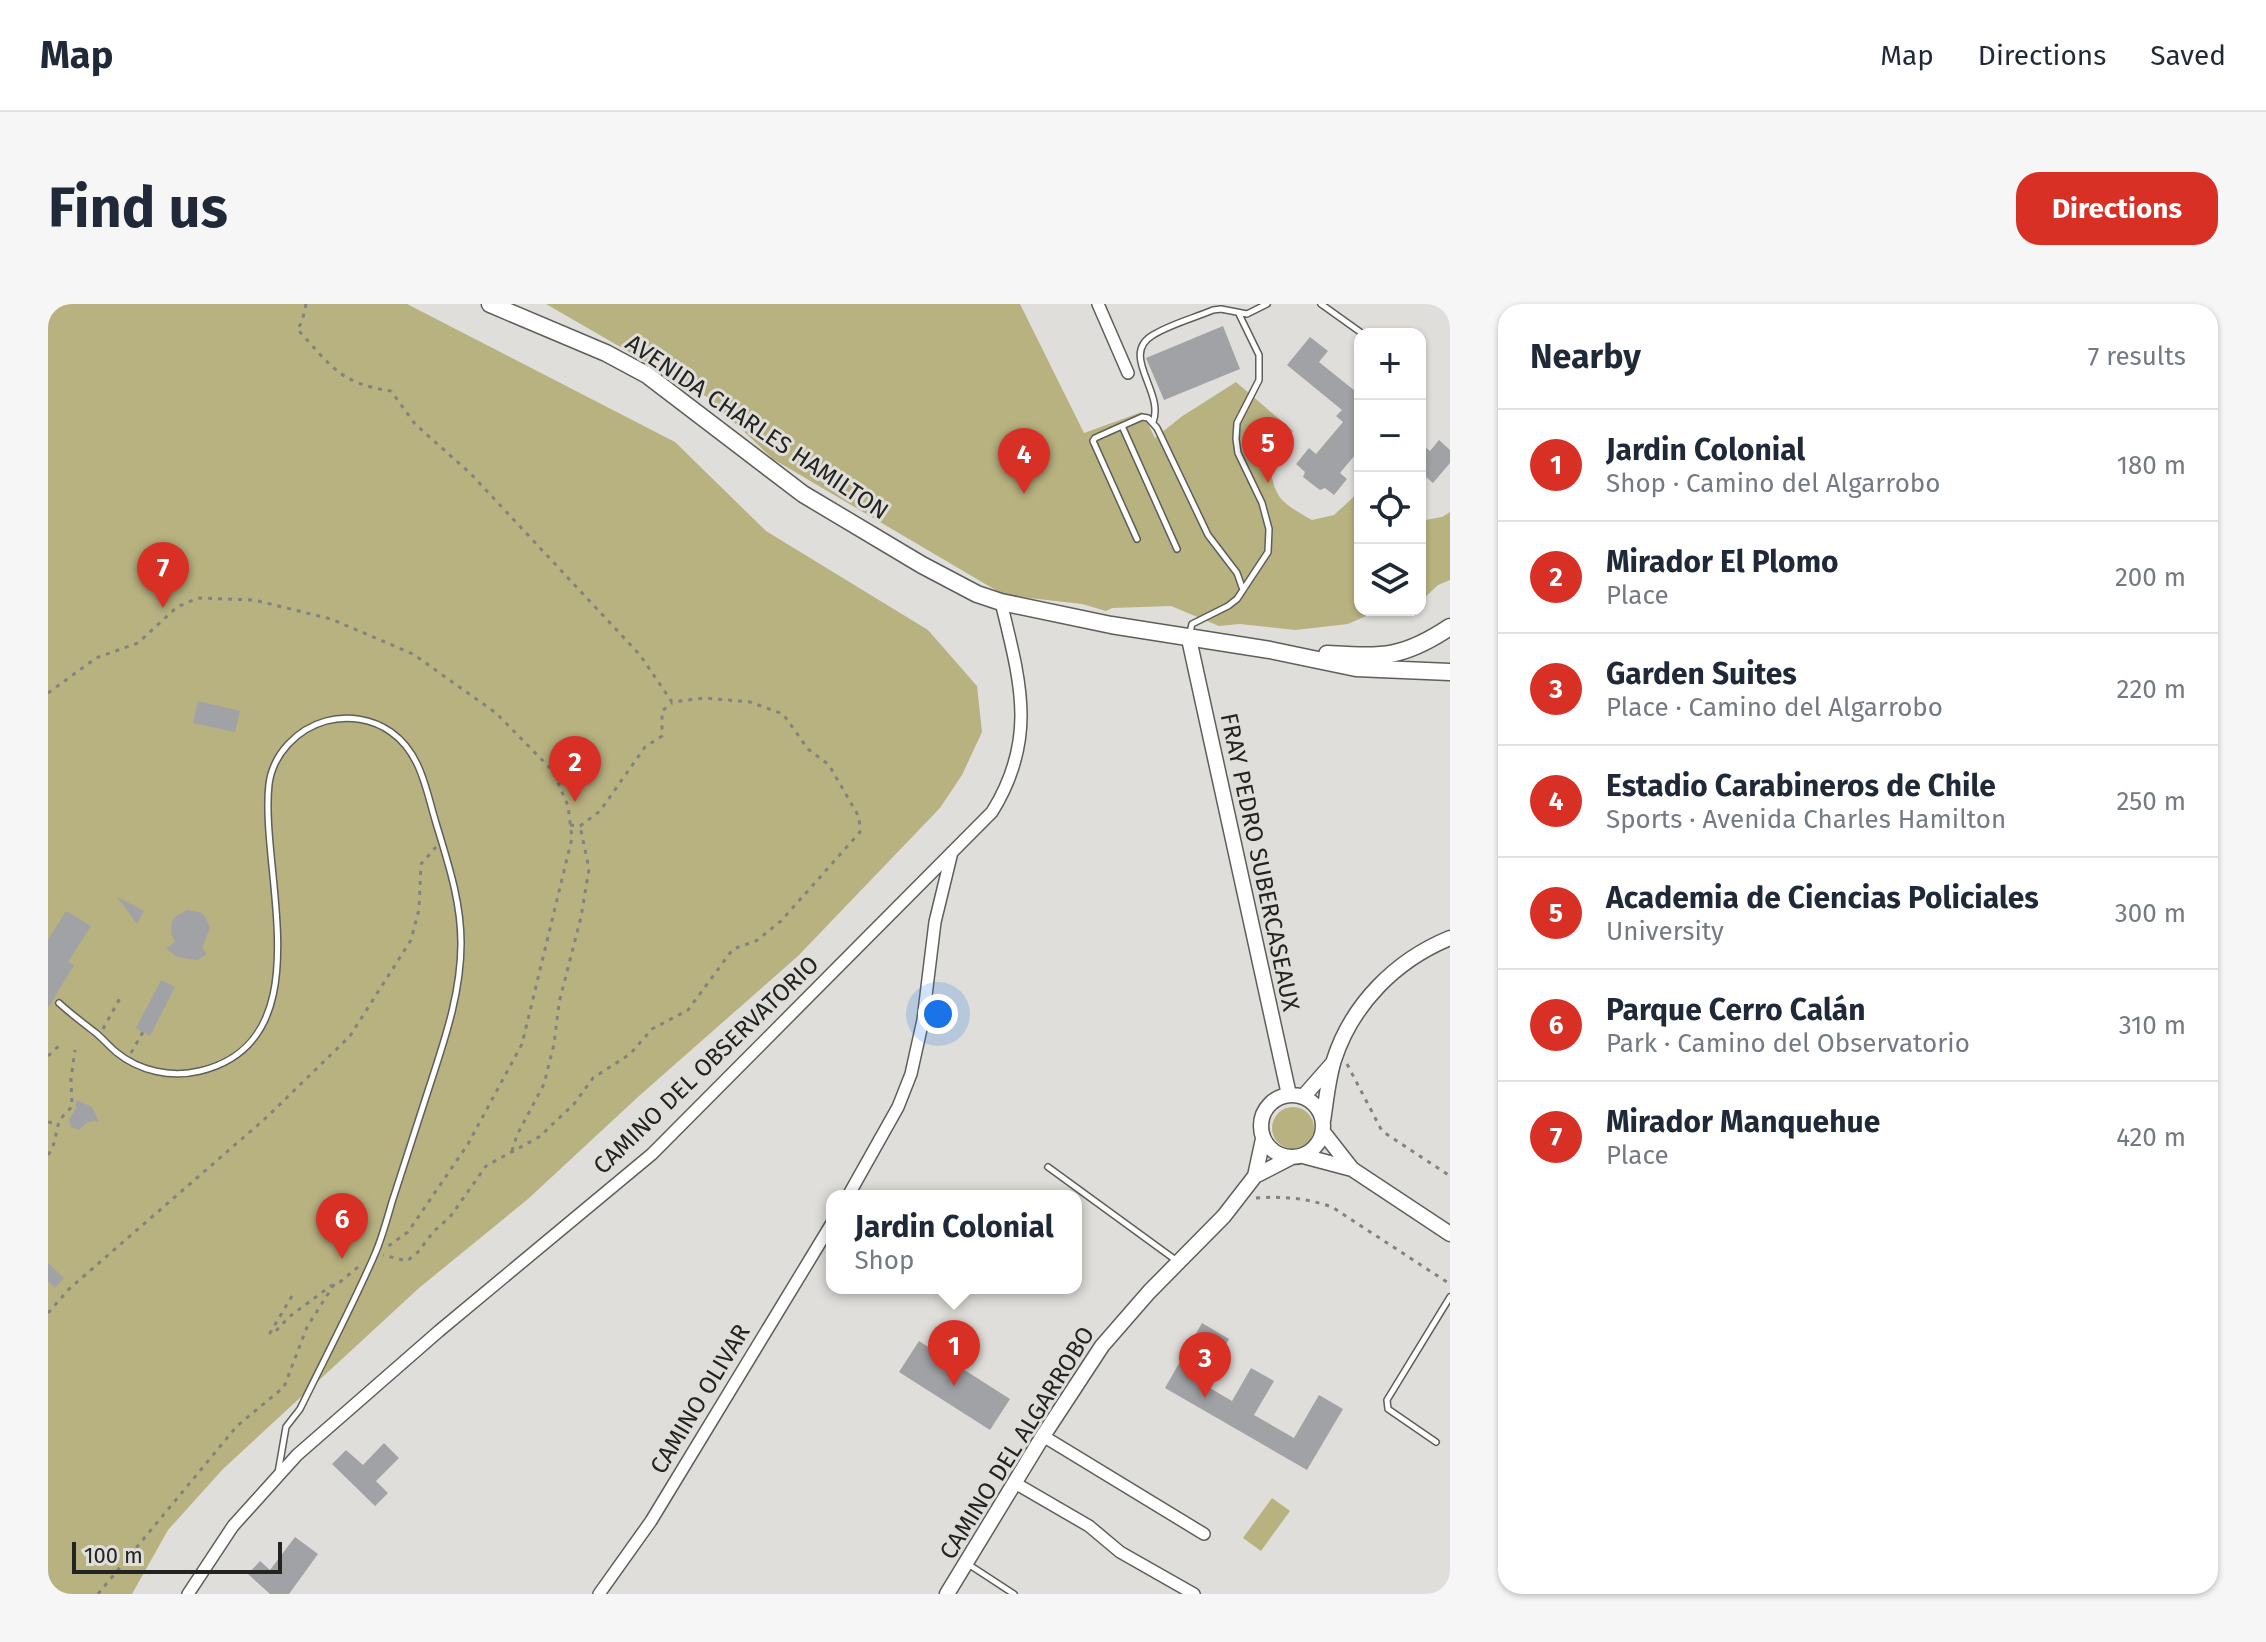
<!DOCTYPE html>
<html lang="en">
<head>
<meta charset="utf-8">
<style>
  :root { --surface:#fff; --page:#f6f6f7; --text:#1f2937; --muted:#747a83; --line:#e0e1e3; --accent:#d93025 }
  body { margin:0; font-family:"Fira Sans",sans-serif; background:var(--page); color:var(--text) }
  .controls { position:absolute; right:24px; top:24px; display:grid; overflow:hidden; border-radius:16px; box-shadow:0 2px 6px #0004 }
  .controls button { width:72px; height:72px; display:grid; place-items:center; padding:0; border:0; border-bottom:2px solid var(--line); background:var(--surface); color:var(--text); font:40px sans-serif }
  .scale { position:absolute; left:24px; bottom:20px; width:210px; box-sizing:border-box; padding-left:8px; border:4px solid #232322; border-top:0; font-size:22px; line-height:28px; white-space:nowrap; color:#232322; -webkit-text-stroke:6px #dfdeda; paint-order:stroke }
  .you { position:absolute; left:890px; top:710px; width:28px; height:28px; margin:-20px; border:6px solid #fff; border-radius:50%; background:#1a73e8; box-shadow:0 0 0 12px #1a73e833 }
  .badge { display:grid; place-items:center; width:52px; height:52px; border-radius:50%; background:var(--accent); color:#fff; font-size:26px; font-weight:700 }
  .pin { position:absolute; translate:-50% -66px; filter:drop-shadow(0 2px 4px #0008) }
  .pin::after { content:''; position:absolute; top:42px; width:28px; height:24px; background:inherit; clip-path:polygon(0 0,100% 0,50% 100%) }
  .popup { position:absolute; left:778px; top:886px; width:256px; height:104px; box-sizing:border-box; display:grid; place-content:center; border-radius:16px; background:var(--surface); filter:drop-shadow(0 2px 6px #0005); font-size:26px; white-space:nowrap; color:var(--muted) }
  .popup b { font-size:30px; color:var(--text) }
  .popup::after { content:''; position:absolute; left:50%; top:100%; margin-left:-16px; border:16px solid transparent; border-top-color:var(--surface) }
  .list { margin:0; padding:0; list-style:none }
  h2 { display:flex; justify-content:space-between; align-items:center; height:104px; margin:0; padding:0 32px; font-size:34px }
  h2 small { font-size:26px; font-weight:400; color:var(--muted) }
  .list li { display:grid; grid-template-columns:52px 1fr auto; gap:24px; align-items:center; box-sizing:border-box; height:112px; padding:0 32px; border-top:2px solid var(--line) }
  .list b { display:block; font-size:30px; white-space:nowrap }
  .list p { margin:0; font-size:26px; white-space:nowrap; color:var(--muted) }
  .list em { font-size:26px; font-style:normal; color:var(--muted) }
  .icon { flex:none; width:44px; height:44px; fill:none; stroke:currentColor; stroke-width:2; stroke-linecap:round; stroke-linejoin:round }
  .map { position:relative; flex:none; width:1402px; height:1290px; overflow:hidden; border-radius:24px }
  header { display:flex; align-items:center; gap:48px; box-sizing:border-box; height:112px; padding:0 40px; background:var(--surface); border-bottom:2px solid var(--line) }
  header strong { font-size:38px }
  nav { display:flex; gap:44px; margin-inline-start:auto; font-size:28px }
  .intro { display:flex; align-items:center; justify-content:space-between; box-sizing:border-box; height:192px; padding:0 48px }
  h1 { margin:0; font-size:56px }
  .button { padding:20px 36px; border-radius:24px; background:var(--accent); color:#fff; font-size:28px; font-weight:700 }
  main { display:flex; gap:48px; padding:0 48px }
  aside { flex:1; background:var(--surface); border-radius:24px; box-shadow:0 2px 6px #0004 }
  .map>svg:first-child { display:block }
</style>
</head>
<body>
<header>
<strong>Map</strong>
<nav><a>Map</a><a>Directions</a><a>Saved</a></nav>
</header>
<div class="intro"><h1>Find us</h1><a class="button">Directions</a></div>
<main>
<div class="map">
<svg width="1402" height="1290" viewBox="0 0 1402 1290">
  <rect width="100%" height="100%" fill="#dfdeda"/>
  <path fill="#b8b281" d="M20,0H359L627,138L718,227L880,326L929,382L934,428L914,471L892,504L750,652L591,792L480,895L371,984L175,1165L120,1226L84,1290H0V4Z
    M498,0H972L1036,129L1094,108L1107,134L1133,113L1188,78L1245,127L1221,155C1226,193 1230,197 1264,216L1286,211L1312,187V306H1343L1325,309L1300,320L1247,326L1192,320L1171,322L1123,302L1064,304L1058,307L1034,300L956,291L725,155L659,93Z
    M1402,208V276L1390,281L1372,298V217L1394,213Z
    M1224 824a21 21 0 1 1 42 0a21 21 0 1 1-42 0Z
    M1224,1194L1242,1207L1213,1247L1195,1234Z"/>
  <path fill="#a0a2a5" d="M1175,22L1192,65L1116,96L1098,54Z
    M1262,33L1280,47L1271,58L1312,91V145L1292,169L1299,175L1286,191L1277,184L1272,186L1264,180L1255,173L1257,168L1248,160L1261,144L1268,150L1295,118L1288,112L1294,106L1239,61Z
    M1391,136L1402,146V159L1385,179L1372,168V139L1382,147Z
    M150,397L192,407L187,428L145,419Z
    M69,593L96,607L89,620Z
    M139,606L152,608L157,612L162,624L154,644L159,650L149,656L129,653L118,644L127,638L123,629L124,617L128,612Z
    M18,607L43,622L20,658L26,661L0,704V636Z
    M113,676L127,683L102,732L88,724Z
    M28,796L44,803L51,817L40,818L31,826L23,823L21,815L28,805Z
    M0,959L16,974L7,984L0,977Z
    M1154,1019L1181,1035L1155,1080L1184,1097L1203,1064L1226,1077L1206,1111L1246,1134L1271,1091L1295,1105L1259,1166L1117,1084Z
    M871,1037L962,1095L942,1126L851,1068Z
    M336,1139L351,1154L328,1177L340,1189L327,1202L284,1160L298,1146L315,1161Z
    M247,1233L270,1250L241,1290H222L200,1270L212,1257L222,1266Z"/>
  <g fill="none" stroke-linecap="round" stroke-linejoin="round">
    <defs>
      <path id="service" d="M1273,0L1315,30
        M1105,118C1117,88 1071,51 1105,31C1123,20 1146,14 1165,6L1173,5L1199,10L1219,0
        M1074,122L1129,245
        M1089,235L1045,137L1047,134L1094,113L1100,114L1109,124L1160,231L1189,269L1195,286
        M1141,332L1144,320L1180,302L1189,295L1220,248L1221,225L1214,199L1190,149L1188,135L1189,119L1211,76V51L1191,10
        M11,699C23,710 35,719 48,729C55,735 61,742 68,748C91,767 123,774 152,767C277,737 211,567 221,480C225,450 249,425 278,417C300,411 325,415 343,428C373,449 378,486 388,519C400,559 413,597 413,639C413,693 394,743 378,793C367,828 355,863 344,898C339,915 334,934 327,950C304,1003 277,1054 252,1105L238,1123L230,1169
        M1000,863L1129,957
        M1388,1138L1340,1105L1339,1096L1402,993
        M920,1260L966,1290"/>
      <path id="minor" d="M1050,0L1080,69
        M800,892L850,803L863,770L875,716L887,618L904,548
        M995,1132L1156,1230
        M967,1179L1041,1222L1072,1248L1146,1290
        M140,1290L185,1222L249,1151L391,1027L604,850L944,508C990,434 972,377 953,298
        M551,1290L603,1217L784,919"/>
      <path id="tertiary" d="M1141,335L1241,791
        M1213 822a31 31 0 1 1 62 0a31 31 0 1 1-62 0Z
        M1255,793L1285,759
        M1275,817C1278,798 1280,775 1286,756C1304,700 1348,656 1402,634
        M1275,828L1304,865
        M1255,852L1304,865L1402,930
        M1207,872L1242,854
        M899,1290L995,1132L1054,1042L1101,988L1176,912L1207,872L1215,835"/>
      <path id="secondary" d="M442,0L558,49L599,71L755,190L874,261L929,290L953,298L1063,321L1222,346L1308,364L1402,368
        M1279,350C1335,353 1354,355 1402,323"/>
    </defs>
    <use href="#service" stroke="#5e5e5a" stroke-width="8"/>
    <use href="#minor" stroke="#5e5e5a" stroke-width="14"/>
    <use href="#tertiary" stroke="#5e5e5a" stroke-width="17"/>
    <use href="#secondary" stroke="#5e5e5a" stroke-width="19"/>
    <path stroke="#82827f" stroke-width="3" stroke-dasharray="4 6" stroke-linecap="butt" d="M258,0L254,18L249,25C283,61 290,79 343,87L367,120L423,170L592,351L624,398L656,394L702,398L735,410L760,445L781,461L811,513L812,528L733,617L708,637L685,645L640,706L604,725L582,750L545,774L526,800L491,833L438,862L402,913L386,927L370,948L359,957L335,951
      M0,389L48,354L90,339L129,303L150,294L206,296L283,315L365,350L448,409L505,467L520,502L524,534L474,740L420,840L360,928L339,943
      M522,521L532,522L552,507L597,443L614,432V407L624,399
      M55,725L72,694
      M83,749L95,728
      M0,752L14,739
      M1299,760L1334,827L1402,872
      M0,818L8,819
      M464,847L469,831L496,780L506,740L511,699L533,613L541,565L532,522
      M0,851C14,831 1,822 24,803L23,775L27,746
      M1208,894C1235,892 1258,894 1284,903L1402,980
      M244,992L222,1029H226L241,1013L284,981
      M0,1009L21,985L219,813L302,732L363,636L371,605L373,560L388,543
      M50,1290L189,1122L236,1083L259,1023L287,979L292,978L310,963"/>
    <use href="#service" stroke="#fff" stroke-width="5"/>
    <use href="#minor" stroke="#fff" stroke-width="11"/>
    <use href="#tertiary" stroke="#fff" stroke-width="14"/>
    <use href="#secondary" stroke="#fff" stroke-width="16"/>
  </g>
  <g text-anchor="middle" stroke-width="6" stroke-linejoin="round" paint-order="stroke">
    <g font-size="24" fill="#232322" stroke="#dfdeda">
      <text transform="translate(709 123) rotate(34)" y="8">AVENIDA CHARLES HAMILTON</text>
      <text transform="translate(1212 558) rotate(78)" y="8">FRAY PEDRO SUBERCASEAUX</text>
      <text transform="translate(658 761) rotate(-44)" y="8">CAMINO DEL OBSERVATORIO</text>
      <text transform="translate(652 1095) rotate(-59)" y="8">CAMINO OLIVAR</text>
      <text transform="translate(969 1139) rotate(-58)" y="8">CAMINO DEL ALGARROBO</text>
    </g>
  </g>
</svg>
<div class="controls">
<button>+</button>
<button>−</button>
<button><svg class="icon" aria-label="locate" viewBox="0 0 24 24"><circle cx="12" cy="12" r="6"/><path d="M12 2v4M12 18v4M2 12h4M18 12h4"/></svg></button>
<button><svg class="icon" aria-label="layers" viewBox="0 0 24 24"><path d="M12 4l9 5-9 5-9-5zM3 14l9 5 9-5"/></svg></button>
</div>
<div class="scale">100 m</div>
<div class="you"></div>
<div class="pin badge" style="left:906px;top:1082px">1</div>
<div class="popup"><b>Jardin Colonial</b>Shop</div>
<div class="pin badge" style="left:527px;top:498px">2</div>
<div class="pin badge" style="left:1157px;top:1094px">3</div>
<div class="pin badge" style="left:976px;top:190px">4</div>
<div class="pin badge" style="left:1220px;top:179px">5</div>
<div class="pin badge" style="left:294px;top:955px">6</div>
<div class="pin badge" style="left:115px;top:304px">7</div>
</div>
<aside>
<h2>Nearby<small>7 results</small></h2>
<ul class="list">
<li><span class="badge">1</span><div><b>Jardin Colonial</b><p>Shop · Camino del Algarrobo</p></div><em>180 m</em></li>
<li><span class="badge">2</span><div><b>Mirador El Plomo</b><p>Place</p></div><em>200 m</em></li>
<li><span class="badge">3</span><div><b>Garden Suites</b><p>Place · Camino del Algarrobo</p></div><em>220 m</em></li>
<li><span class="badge">4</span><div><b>Estadio Carabineros de Chile</b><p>Sports · Avenida Charles Hamilton</p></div><em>250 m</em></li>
<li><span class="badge">5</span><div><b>Academia de Ciencias Policiales</b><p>University</p></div><em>300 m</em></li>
<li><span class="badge">6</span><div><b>Parque Cerro Calán</b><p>Park · Camino del Observatorio</p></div><em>310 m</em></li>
<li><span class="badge">7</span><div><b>Mirador Manquehue</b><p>Place</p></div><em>420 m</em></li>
</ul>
</aside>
</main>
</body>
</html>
